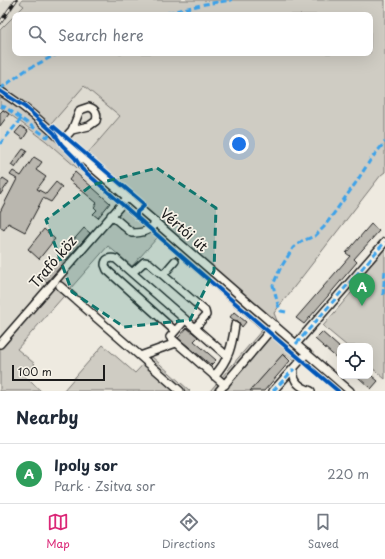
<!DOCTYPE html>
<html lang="en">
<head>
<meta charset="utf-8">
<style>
  :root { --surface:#fff; --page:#f6f6f7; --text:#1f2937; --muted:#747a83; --line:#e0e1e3; --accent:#db2777 }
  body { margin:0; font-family:"Playpen Sans",sans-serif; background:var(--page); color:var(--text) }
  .controls { position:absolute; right:12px; bottom:12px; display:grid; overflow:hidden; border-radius:8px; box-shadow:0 4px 16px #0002 }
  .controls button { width:36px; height:36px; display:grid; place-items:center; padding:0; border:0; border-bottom:1px solid var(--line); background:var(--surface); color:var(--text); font:20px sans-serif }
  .scale { position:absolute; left:12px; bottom:10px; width:93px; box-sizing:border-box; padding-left:4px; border:2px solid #1c1c1c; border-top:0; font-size:11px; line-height:14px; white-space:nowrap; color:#1c1c1c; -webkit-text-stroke:3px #f7f3e8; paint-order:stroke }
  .you { position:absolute; left:239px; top:144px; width:14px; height:14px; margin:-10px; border:3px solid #fff; border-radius:50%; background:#1a73e8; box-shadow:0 0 0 6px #1a73e833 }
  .badge { display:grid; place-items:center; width:26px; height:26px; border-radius:50%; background:var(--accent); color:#fff; font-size:13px; font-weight:700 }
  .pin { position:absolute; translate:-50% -33px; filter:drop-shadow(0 1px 2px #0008) }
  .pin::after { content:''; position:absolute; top:21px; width:14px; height:12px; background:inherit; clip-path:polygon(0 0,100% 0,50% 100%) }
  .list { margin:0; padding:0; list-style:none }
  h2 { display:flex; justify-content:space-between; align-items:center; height:52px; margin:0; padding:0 16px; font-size:17px }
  h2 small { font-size:13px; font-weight:400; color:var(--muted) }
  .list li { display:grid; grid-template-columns:26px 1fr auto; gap:12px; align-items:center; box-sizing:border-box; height:60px; padding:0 16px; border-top:1px solid var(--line) }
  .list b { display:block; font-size:15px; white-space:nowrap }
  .list p { margin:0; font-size:13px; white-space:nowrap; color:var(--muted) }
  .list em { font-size:13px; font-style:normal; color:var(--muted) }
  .icon { flex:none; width:22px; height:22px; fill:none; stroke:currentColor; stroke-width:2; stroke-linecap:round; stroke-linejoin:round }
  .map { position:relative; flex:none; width:385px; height:391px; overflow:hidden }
  .search { position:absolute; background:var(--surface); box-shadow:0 4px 16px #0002; left:12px; right:12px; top:12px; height:44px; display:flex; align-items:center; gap:10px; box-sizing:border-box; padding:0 14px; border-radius:8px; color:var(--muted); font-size:15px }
  .sheet { height:112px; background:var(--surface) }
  nav { display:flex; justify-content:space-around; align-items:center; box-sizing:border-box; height:56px; border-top:1px solid var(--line); background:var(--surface); font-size:11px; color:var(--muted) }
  nav a { display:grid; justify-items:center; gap:2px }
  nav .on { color:var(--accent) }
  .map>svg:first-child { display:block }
</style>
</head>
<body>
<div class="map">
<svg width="385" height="391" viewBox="0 0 385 391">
  <rect width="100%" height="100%" fill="#eeeae0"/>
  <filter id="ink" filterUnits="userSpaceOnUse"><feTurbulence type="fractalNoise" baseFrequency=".025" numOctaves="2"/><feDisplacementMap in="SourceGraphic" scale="8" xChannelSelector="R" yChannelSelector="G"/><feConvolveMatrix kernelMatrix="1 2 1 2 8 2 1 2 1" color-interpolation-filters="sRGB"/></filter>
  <g filter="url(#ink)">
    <path fill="#dedbd1" d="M3,0H22L20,3L24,6L0,30V4Z
      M84,85L120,116L88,153L51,123Z
      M0,107L46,141L122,207L0,349Z"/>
    <path fill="#cfccc3" stroke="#767470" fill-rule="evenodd" d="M22,0H385V172L381,175L274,313L279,326L273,334L282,336L296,349L297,357L295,361L283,354L250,391H210L262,330L157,238L132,266L108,246L17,349L35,364L24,376L41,391H0V349L122,207L46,141L0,107V30L24,6L20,3ZM15,15H370V53H15ZM84,86L120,116L88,153L52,123Z
      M384,249L385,250V379L370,366V346H347L323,326L357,286L353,284Z
      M103,345L135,373L151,356L190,391H63Z"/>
    <path fill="#bab7af" stroke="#1c1c1c" d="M3,110L9,114L0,126V113Z
      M21,126L28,131L23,139L15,133Z
      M23,149L27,151L15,168L11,165Z
      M34,157L42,162L36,170L46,177L37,189L46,194L56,182L62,187L51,202L43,198L25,232L8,223L4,230L0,227V212L17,179L10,175L13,171L21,176Z
      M75,172L110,203L98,218L93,214L97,210L94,207L97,203L69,180Z
      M3,178L9,182L0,195V182Z
      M371,224L379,231L354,259L357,262L304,324L296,318L350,256L346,253Z
      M84,228L90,233L47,282L41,277Z
      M44,229L55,239L39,259L28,249Z
      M234,312L246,322L242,327L238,321L234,320L230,317Z
      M187,328L198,337L194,341L216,360L211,365L178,338Z
      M322,332L340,348V361L315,339Z
      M283,354L290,361L264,391H250Z
      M357,376H372L378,381L371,389Z"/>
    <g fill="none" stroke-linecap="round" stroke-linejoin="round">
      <defs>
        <path id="minor" d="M0,91C30,109 52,132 78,155L350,391
          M62,141L72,130L80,110L89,107C96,109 98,114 96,121L89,126L72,130
          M111,215L132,233C144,233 148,231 156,223
          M132,273L144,262L149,263L205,311L206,315L195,328
          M163,275L175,261
          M60,286L180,391
          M185,320L170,337L225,385
          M175,331L107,270L105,265C105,259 110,257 116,259L227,356
          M0,344L127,198
          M296,344L385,242
          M140,356L176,343
          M294,369C292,382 300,387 311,391
          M214,376C229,360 232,345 235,325
          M219,391L275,325
          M273,391L307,353"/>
      </defs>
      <use href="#minor" stroke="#1c1c1c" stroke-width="10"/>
      <use href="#minor" stroke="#f7f3e8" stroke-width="7"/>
      <defs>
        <path id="rail" d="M0,23L16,0"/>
      </defs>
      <use href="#rail" stroke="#1c1c1c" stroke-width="3.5"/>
      <use href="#rail" stroke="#f7f3e8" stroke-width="2" stroke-dasharray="6" stroke-linecap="butt"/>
      <path stroke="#3da2ea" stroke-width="3" stroke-dasharray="6 3" stroke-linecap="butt" d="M159,15L205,4L232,0
        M0,89L26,70L59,53
        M0,106L5,107L47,137L54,133
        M0,144L21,119
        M383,295L385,270
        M286,312L281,311L278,305L273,285L280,269L293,248L302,241L315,236L324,227L355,184L371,159L385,142
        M296,344L385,242
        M273,391L294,369"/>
      <defs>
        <path id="cycleway" d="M0,91L25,107L54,133L62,145L75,158L82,169C167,244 252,318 338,391
          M53,126L143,203L144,206L137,212V218"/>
      </defs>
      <use href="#cycleway" stroke="#f7f3e8" stroke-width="6"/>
      <use href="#cycleway" stroke="#0057b8" stroke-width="4"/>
    </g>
  </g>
  <path fill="#0f766e" fill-opacity="0.2" stroke="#0f766e" stroke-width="3" stroke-dasharray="8 5" stroke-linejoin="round" d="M157,168L216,208L214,271L190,320L124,327L72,292L46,220L92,185Z"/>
  <g text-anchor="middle" stroke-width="3.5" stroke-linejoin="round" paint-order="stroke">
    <g font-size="14" fill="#1c1c1c" stroke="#f7f3e8">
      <text transform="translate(184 230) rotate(41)" y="5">Vértói út</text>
      <text transform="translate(53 262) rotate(-49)" y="5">Trafó köz</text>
    </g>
  </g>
</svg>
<div class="controls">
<button><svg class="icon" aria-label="locate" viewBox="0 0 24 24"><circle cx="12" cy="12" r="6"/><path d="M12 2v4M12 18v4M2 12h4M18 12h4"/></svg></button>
</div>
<div class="scale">100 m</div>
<div class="you"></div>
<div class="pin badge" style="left:362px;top:306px;background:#2e9e5b">A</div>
<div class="search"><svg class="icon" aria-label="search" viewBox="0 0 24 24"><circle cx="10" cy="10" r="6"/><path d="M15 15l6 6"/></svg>Search here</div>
</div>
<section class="sheet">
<h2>Nearby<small></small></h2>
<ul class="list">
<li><span class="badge" style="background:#2e9e5b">A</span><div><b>Ipoly sor</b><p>Park · Zsitva sor</p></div><em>220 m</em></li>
</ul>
</section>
<nav>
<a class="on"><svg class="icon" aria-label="map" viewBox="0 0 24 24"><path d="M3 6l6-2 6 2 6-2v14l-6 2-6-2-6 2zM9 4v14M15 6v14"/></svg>Map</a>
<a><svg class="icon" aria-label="directions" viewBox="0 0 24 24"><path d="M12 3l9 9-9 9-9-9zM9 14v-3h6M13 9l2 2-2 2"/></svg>Directions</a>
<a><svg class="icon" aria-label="saved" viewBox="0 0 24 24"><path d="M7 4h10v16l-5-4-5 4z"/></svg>Saved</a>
</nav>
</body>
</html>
